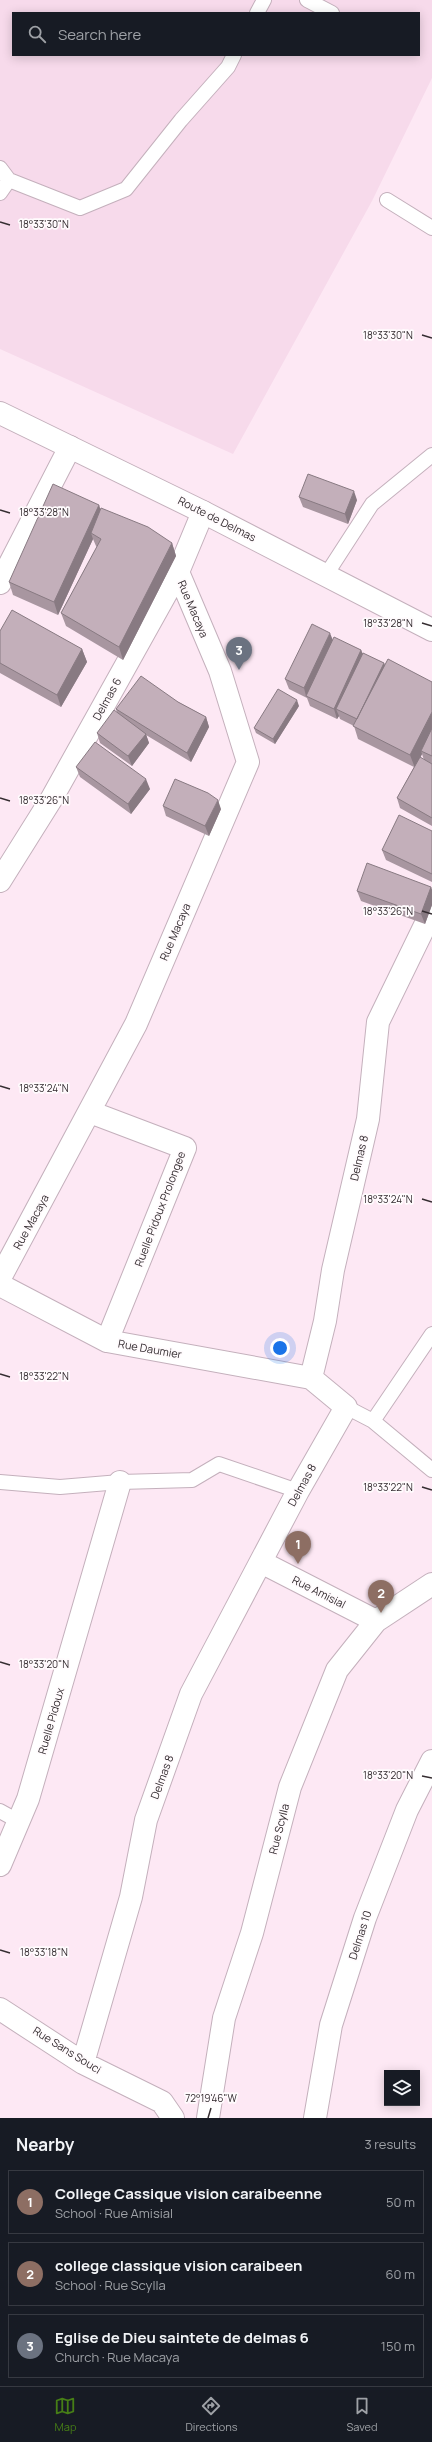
<!DOCTYPE html>
<html lang="en">
<head>
<meta charset="utf-8">
<style>
  :root { --surface:#171b24; --page:#242831; --text:#f1f3f6; --muted:#9ea1a6; --line:#363941; --accent:#467e16 }
  body { margin:0; font-family:Manrope,sans-serif; background:var(--page); color:var(--text) }
  .controls { position:absolute; right:12px; bottom:12px; display:grid; overflow:hidden; border-radius:0px; box-shadow:0 2px 10px #0003 }
  .controls button { width:36px; height:36px; display:grid; place-items:center; padding:0; border:0; border-bottom:1px solid var(--line); background:var(--surface); color:var(--text); font:20px sans-serif }
  .you { position:absolute; left:280px; top:1348px; width:14px; height:14px; margin:-10px; border:3px solid #fff; border-radius:50%; background:#1a73e8; box-shadow:0 0 0 6px #1a73e833 }
  .badge { display:grid; place-items:center; width:26px; height:26px; border-radius:50%; background:var(--accent); color:#fff; font-size:13px; font-weight:700 }
  .pin { position:absolute; translate:-50% -33px; filter:drop-shadow(0 1px 2px #0008) }
  .pin::after { content:''; position:absolute; top:21px; width:14px; height:12px; background:inherit; clip-path:polygon(0 0,100% 0,50% 100%) }
  .list { margin:0; padding:0; list-style:none }
  h2 { display:flex; justify-content:space-between; align-items:center; height:52px; margin:0; padding:0 16px; font-size:17px }
  h2 small { font-size:13px; font-weight:400; color:var(--muted) }
  .list li { display:grid; grid-template-columns:26px 1fr auto; gap:12px; align-items:center; box-sizing:border-box; height:64px; margin:0 8px 8px; padding:0 8px; border:1px solid var(--line); border-radius:0px }
  .list b { display:block; font-size:15px; white-space:nowrap }
  .list p { margin:0; font-size:13px; white-space:nowrap; color:var(--muted) }
  .list em { font-size:13px; font-style:normal; color:var(--muted) }
  .icon { flex:none; width:22px; height:22px; fill:none; stroke:currentColor; stroke-width:2; stroke-linecap:round; stroke-linejoin:round }
  .map { position:relative; flex:none; width:432px; height:2118px; overflow:hidden }
  .search { position:absolute; background:var(--surface); box-shadow:0 2px 10px #0003; left:12px; right:12px; top:12px; height:44px; display:flex; align-items:center; gap:10px; box-sizing:border-box; padding:0 14px; border-radius:0px; color:var(--muted); font-size:15px }
  .sheet { height:268px; background:var(--surface) }
  nav { display:flex; justify-content:space-around; align-items:center; box-sizing:border-box; height:56px; border-top:1px solid var(--line); background:var(--surface); font-size:11px; color:var(--muted) }
  nav a { display:grid; justify-items:center; gap:2px }
  nav .on { color:var(--accent) }
  .map>svg:first-child { display:block }
</style>
</head>
<body>
<div class="map">
<svg width="432" height="2118" viewBox="0 0 432 2118">
  <rect width="100%" height="100%" fill="#fde8f4"/>
  <path fill="#f7daeb" fill-rule="evenodd" d="M0,0H432V78L372,201L233,454L0,349ZM13,13H419V55H13Z"/>
  <g fill="none" stroke-linecap="round" stroke-linejoin="round">
    <defs>
      <path id="lane" d="M307,0L332,13
        M257,13L264,0
        M0,168L9,180L80,208L126,189L181,120L228,67L234,55
        M0,193L9,180
        M387,200L432,228
        M326,575L372,504L432,455
        M346,1407L373,1421L432,1470
        M373,1421L432,1334
        M0,1482L60,1487L120,1482L192,1480L219,1464L298,1491
        M0,1811L18,1821"/>
      <path id="street" d="M0,583L70,447
        M0,881L52,798L178,572L203,512
        M90,1112L185,1148L107,1341
        M0,1278L136,1024L248,762L220,671L178,572
        M0,1285L107,1341L311,1378
        M261,1562L376,1621
        M0,1865L28,1799L120,1482
        M0,2009L83,2063L162,2102L173,2118
        M83,2063L131,1897L146,1820L191,1694L298,1491L346,1407L311,1378L325,1321L333,1270L368,1119L378,1022L432,911
        M208,2118L224,2018L252,1933L290,1787L337,1670L376,1621L432,1584
        M315,2118L331,2025L365,1918L407,1810L432,1761"/>
      <path id="primary" d="M0,413L203,512L432,630"/>
    </defs>
    <use href="#lane" stroke="#c4b0bc" stroke-width="16"/>
    <use href="#street" stroke="#c4b0bc" stroke-width="24"/>
    <use href="#primary" stroke="#c4b0bc" stroke-width="24"/>
    <use href="#lane" stroke="#fff" stroke-width="14"/>
    <use href="#street" stroke="#fff" stroke-width="22"/>
    <use href="#primary" stroke="#fff" stroke-width="22"/>
  </g>
  <path fill="#a896a0" fill-rule="evenodd" d="M299,497L357,500L348,524L303,507Z
    M99,505L100,509L172,543L176,556L123,660L66,626L61,613L97,547L96,546L93,539L58,615L13,595L9,582Z
    M0,631L82,649L87,662L61,707L0,673Z
    M333,640L361,650L363,654L384,663L385,665L432,682V826L400,808L397,798L414,767L358,739L354,726L340,719L339,716L337,719L310,706L307,698L289,689L285,679ZM422,754L424,760L420,758Z
    M178,702L206,717L209,727L191,762L146,735L149,743L132,766L100,743L97,733L117,713L116,709Z
    M299,706L275,744L256,733L254,728Z
    M76,767L150,789L131,814L80,777Z
    M163,806L221,809L209,836L166,816Z
    M432,831V882L386,860L382,850Z
    M431,887L432,890V905L425,924L361,901L357,891Z"/>
  <path fill="#887a82" d="M354,491L357,500L348,524L345,514Z
    M99,505L103,518L91,533L93,539L58,615L54,602Z
    M172,543L176,556L123,660L119,647Z
    M330,633L334,643L306,696L304,688Z
    M82,649L87,662L61,707L57,695Z
    M361,650L365,660L336,709L339,716L337,719L334,709Z
    M384,663L387,672L357,719Z
    M297,700L299,706L275,744L273,739Z
    M432,712V734L421,751L422,754L415,768L410,755Z
    M206,717L209,727L191,762L187,753Z
    M146,734L149,743L132,766L128,756Z
    M146,779L150,789L131,814L128,804Z
    M218,800L221,809L209,836L205,826Z
    M431,887L432,890V905L425,924L421,914Z"/>
  <path fill="#c3afba" stroke="#887a82" d="M308,474L354,491L345,514L299,497Z
    M53,484L99,505L54,602L9,582Z
    M101,508L148,527L172,543L119,647L61,613L101,539L91,533Z
    M12,610L82,649L57,695L0,663V631Z
    M312,624L330,633L304,688L285,679Z
    M334,637L361,650L334,709L306,696Z
    M363,653L384,663L357,719L336,709Z
    M388,659L432,682V712L410,755L353,726Z
    M141,676L178,702L206,717L187,753L116,709Z
    M278,689L297,700L273,739L254,728Z
    M114,710L146,734L128,756L97,733Z
    M432,728V756L421,751Z
    M95,742L146,779L128,804L76,767Z
    M420,757L432,764V818L397,798Z
    M175,779L208,793L218,800L205,826L163,806Z
    M399,815L432,831V874L382,850Z
    M367,863L431,887L421,914L357,891Z"/>
  <path fill="none" stroke="#352d31" stroke-width="1.5" d="M0,222L10,225M422,335L432,338M0,510L10,513M422,623L432,626M0,798L10,801M422,911L432,914M0,1086L10,1089M422,1199L432,1202M0,1374L10,1377M422,1487L432,1490M0,1662L10,1665M422,1776L432,1778M0,1950L10,1953M208,2118L211,2108"/>
  <g text-anchor="middle" stroke-width="3.5" stroke-linejoin="round" paint-order="stroke">
    <g font-size="11" fill="#352d31" stroke="#fffbfd">
      <text transform="translate(217 519) rotate(27)" y="4">Route de Delmas</text>
      <text transform="translate(193 609) rotate(67)" y="4">Rue Macaya</text>
      <text transform="translate(107 699) rotate(-61)" y="4">Delmas 6</text>
      <text transform="translate(175 932) rotate(-67)" y="4">Rue Macaya</text>
      <text transform="translate(359 1158) rotate(-77)" y="4">Delmas 8</text>
      <text transform="translate(160 1209) rotate(-69)" y="4">Ruelle Pidoux Prolongee</text>
      <text transform="translate(31 1222) rotate(-61)" y="4">Rue Macaya</text>
      <text transform="translate(150 1349) rotate(10)" y="4">Rue Daumier</text>
      <text transform="translate(302 1485) rotate(-61)" y="4">Delmas 8</text>
      <text transform="translate(319 1592) rotate(27)" y="4">Rue Amisial</text>
      <text transform="translate(51 1721) rotate(-74)" y="4">Ruelle Pidoux</text>
      <text transform="translate(162 1777) rotate(-70)" y="4">Delmas 8</text>
      <text transform="translate(279 1829) rotate(-76)" y="4">Rue Scylla</text>
      <text transform="translate(360 1935) rotate(-72)" y="4">Delmas 10</text>
      <text transform="translate(67 2050) rotate(32)" y="4">Rue Sans Souci</text>
    </g>
  </g>
  <g font-size="10" text-anchor="middle" fill="#352d31" stroke="#fffbfd" stroke-width="3.5" stroke-linejoin="round" paint-order="stroke">
    <text x="44" y="228">18°33'30"N</text>
    <text x="388" y="339">18°33'30"N</text>
    <text x="44" y="516">18°33'28"N</text>
    <text x="388" y="627">18°33'28"N</text>
    <text x="44" y="804">18°33'26"N</text>
    <text x="388" y="915">18°33'26"N</text>
    <text x="44" y="1092">18°33'24"N</text>
    <text x="388" y="1203">18°33'24"N</text>
    <text x="44" y="1380">18°33'22"N</text>
    <text x="388" y="1491">18°33'22"N</text>
    <text x="44" y="1668">18°33'20"N</text>
    <text x="388" y="1779">18°33'20"N</text>
    <text x="44" y="1956">18°33'18"N</text>
    <text x="211" y="2102">72°19'46"W</text>
  </g>
</svg>
<div class="controls">
<button><svg class="icon" aria-label="layers" viewBox="0 0 24 24"><path d="M12 4l9 5-9 5-9-5zM3 14l9 5 9-5"/></svg></button>
</div>
<div class="you"></div>
<div class="pin badge" style="left:298px;top:1564px;background:#8d6e63">1</div>
<div class="pin badge" style="left:381px;top:1613px;background:#8d6e63">2</div>
<div class="pin badge" style="left:239px;top:670px;background:#6b7280">3</div>
<div class="search"><svg class="icon" aria-label="search" viewBox="0 0 24 24"><circle cx="10" cy="10" r="6"/><path d="M15 15l6 6"/></svg>Search here</div>
</div>
<section class="sheet">
<h2>Nearby<small>3 results</small></h2>
<ul class="list">
<li><span class="badge" style="background:#8d6e63">1</span><div><b>College Cassique vision caraibeenne</b><p>School · Rue Amisial</p></div><em>50 m</em></li>
<li><span class="badge" style="background:#8d6e63">2</span><div><b>college classique vision caraibeen</b><p>School · Rue Scylla</p></div><em>60 m</em></li>
<li><span class="badge" style="background:#6b7280">3</span><div><b>Eglise de Dieu saintete de delmas 6</b><p>Church · Rue Macaya</p></div><em>150 m</em></li>
</ul>
</section>
<nav>
<a class="on"><svg class="icon" aria-label="map" viewBox="0 0 24 24"><path d="M3 6l6-2 6 2 6-2v14l-6 2-6-2-6 2zM9 4v14M15 6v14"/></svg>Map</a>
<a><svg class="icon" aria-label="directions" viewBox="0 0 24 24"><path d="M12 3l9 9-9 9-9-9zM9 14v-3h6M13 9l2 2-2 2"/></svg>Directions</a>
<a><svg class="icon" aria-label="saved" viewBox="0 0 24 24"><path d="M7 4h10v16l-5-4-5 4z"/></svg>Saved</a>
</nav>
</body>
</html>
